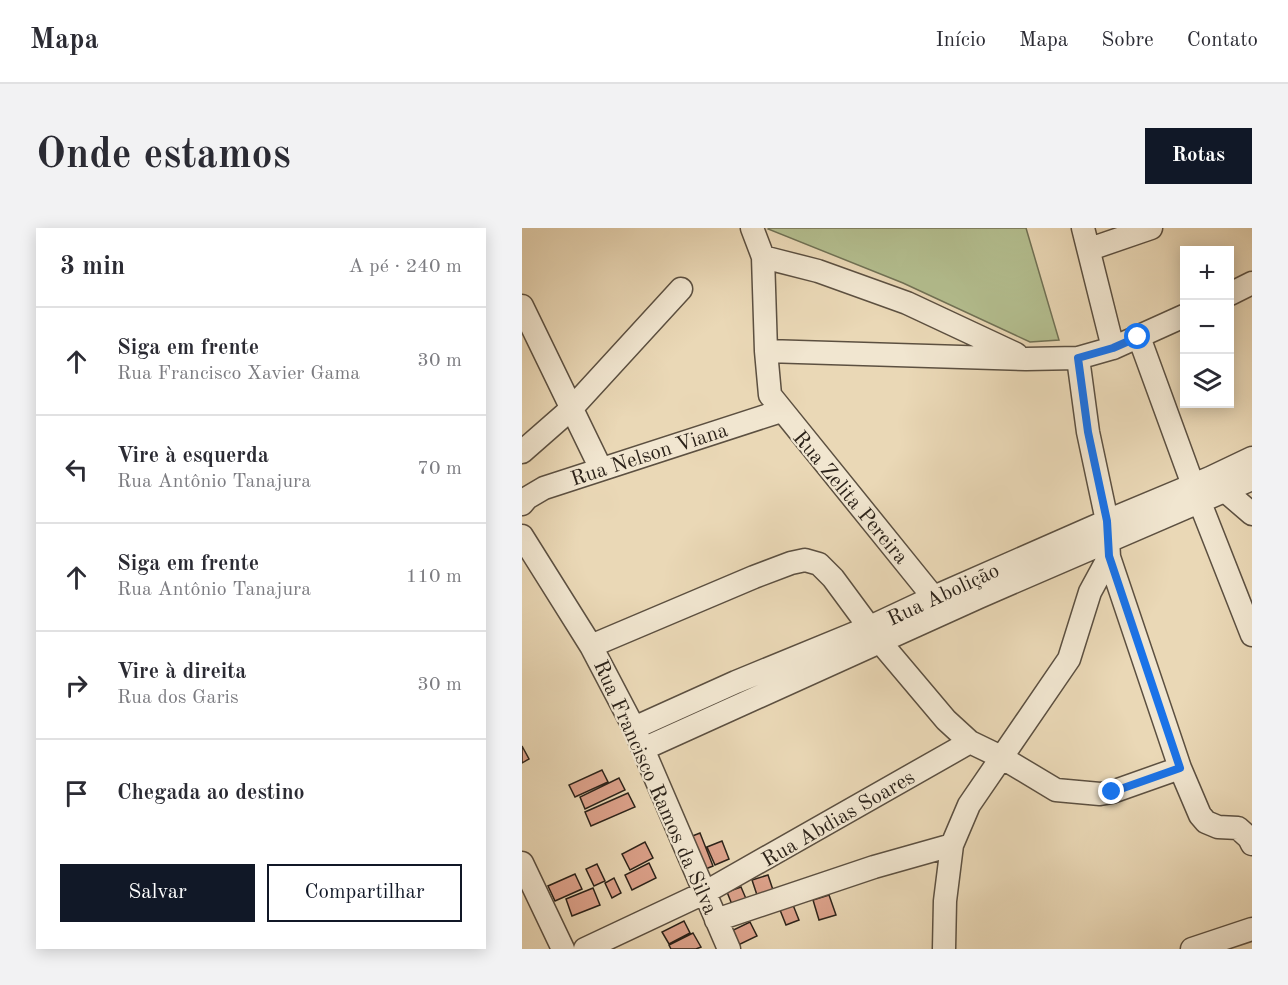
<!DOCTYPE html>
<html lang="pt">
<head>
<meta charset="utf-8">
<style>
  :root { --surface:#fff; --page:#f2f2f3; --text:#2b2b33; --muted:#7c7c81; --line:#e1e1e2; --accent:#111827 }
  body { margin:0; font-family:"Old Standard TT",serif; background:var(--page); color:var(--text) }
  .controls { position:absolute; right:18px; top:18px; display:grid; overflow:hidden; border-radius:0px; box-shadow:0 3px 15px #0003 }
  .controls button { width:54px; height:54px; display:grid; place-items:center; padding:0; border:0; border-bottom:2px solid var(--line); background:var(--surface); color:var(--text); font:30px sans-serif }
  .stop { position:absolute; width:18px; height:18px; margin:-14px; border:4px solid #1a73e8; border-radius:50%; background:#fff }
  .stop.end { background:#1a73e8; border-color:#fff; box-shadow:0 2px 6px #0008 }
  .list { margin:0; padding:0; list-style:none }
  h2 { display:flex; justify-content:space-between; align-items:center; height:78px; margin:0; padding:0 24px; font-size:26px }
  h2 small { font-size:20px; font-weight:400; color:var(--muted) }
  .list li { display:grid; grid-template-columns:39px 1fr auto; gap:18px; align-items:center; box-sizing:border-box; height:108px; padding:0 24px; border-top:2px solid var(--line) }
  .list b { display:block; font-size:22px; white-space:nowrap }
  .list p { margin:0; font-size:20px; white-space:nowrap; color:var(--muted) }
  .list em { font-size:20px; font-style:normal; color:var(--muted) }
  .actions { display:flex; gap:12px; padding:18px 24px }
  .actions a { flex:1; padding:14px 0; border:2px solid var(--accent); border-radius:0px; text-align:center; font-size:21px; color:var(--accent) }
  .actions .main { background:var(--accent); color:#fff }
  .icon { flex:none; width:33px; height:33px; fill:none; stroke:currentColor; stroke-width:2; stroke-linecap:round; stroke-linejoin:round }
  .map { position:relative; flex:none; width:730px; height:721px; overflow:hidden; border-radius:0px }
  header { display:flex; align-items:center; gap:36px; box-sizing:border-box; height:84px; padding:0 30px; background:var(--surface); border-bottom:2px solid var(--line) }
  header strong { font-size:28px }
  nav { display:flex; gap:33px; margin-inline-start:auto; font-size:21px }
  .intro { display:flex; align-items:center; justify-content:space-between; box-sizing:border-box; height:144px; padding:0 36px }
  h1 { margin:0; font-size:42px }
  .button { padding:15px 27px; border-radius:0px; background:var(--accent); color:#fff; font-size:21px; font-weight:700 }
  main { display:flex; gap:36px; padding:0 36px }
  aside { flex:1; background:var(--surface); border-radius:0px; box-shadow:0 3px 15px #0003 }
  .map>svg:first-child { display:block }
</style>
</head>
<body>
<header>
<strong>Mapa</strong>
<nav><a>Início</a><a>Mapa</a><a>Sobre</a><a>Contato</a></nav>
</header>
<div class="intro"><h1>Onde estamos</h1><a class="button">Rotas</a></div>
<main>
<aside>
<h2>3 min<small>A pé · 240 m</small></h2>
<ul class="list">
<li><svg class="icon" aria-label="ahead" viewBox="0 0 24 24"><path d="M12 20V5M6 11l6-6 6 6"/></svg><div><b>Siga em frente</b><p>Rua Francisco Xavier Gama</p></div><em>30 m</em></li>
<li><svg class="icon" aria-label="left" viewBox="0 0 24 24"><path d="M17 20v-9H6M10 6l-5 5 5 5"/></svg><div><b>Vire à esquerda</b><p>Rua Antônio Tanajura</p></div><em>70 m</em></li>
<li><svg class="icon" aria-label="ahead" viewBox="0 0 24 24"><path d="M12 20V5M6 11l6-6 6 6"/></svg><div><b>Siga em frente</b><p>Rua Antônio Tanajura</p></div><em>110 m</em></li>
<li><svg class="icon" aria-label="right" viewBox="0 0 24 24"><path d="M7 20v-9h11M14 6l5 5-5 5"/></svg><div><b>Vire à direita</b><p>Rua dos Garis</p></div><em>30 m</em></li>
<li><svg class="icon" aria-label="arrive" viewBox="0 0 24 24"><path d="M6 21V4h12l-3 4 3 4H6"/></svg><div><b>Chegada ao destino</b></div></li>
</ul>
<div class="actions"><a class="main">Salvar</a><a>Compartilhar</a></div>
</aside>
<div class="map">
<svg width="730" height="721" viewBox="0 0 730 721">
  <rect width="100%" height="100%" fill="#ead8b6"/>
  <filter id="stains"><feTurbulence type="fractalNoise" baseFrequency=".00333" numOctaves="4"/><feColorMatrix values="0 0 0 0 .2 0 0 0 0 .09 0 0 0 0 .02 0 0 0 .5 -.17"/></filter>
  <radialGradient id="worn" r=".72"><stop offset=".6" stop-color="#630" stop-opacity="0"/><stop offset="1" stop-color="#630" stop-opacity=".3"/></radialGradient>
  <path fill="#b4bf90" stroke="#707155" stroke-width="1.5" d="M248,0H504L537,112L508,114L381,55L246,1Z"/>
  <path fill="#dda28b" stroke="#2c231a" stroke-width="1.5" d="M0,518L7,531L0,535Z
    M80,542L86,554L53,569L47,557Z
    M97,550L103,562L63,581L58,569Z
    M106,565L113,579L69,598L63,584Z
    M178,605L191,638L176,644L163,611Z
    M200,613L207,631L193,637L185,619Z
    M123,614L131,630L108,642L100,626Z
    M127,635L134,650L110,662L103,647Z
    M75,636L83,653L72,658L64,641Z
    M53,646L60,661L33,673L26,658Z
    M246,647L252,665L236,670L230,652Z
    M92,650L99,665L90,670L83,655Z
    M219,659L225,673L211,679L205,664Z
    M71,660L78,677L50,688L44,671Z
    M307,667L314,687L297,692L291,672Z
    M271,677L277,692L264,697L258,682Z
    M162,693L168,705L147,716L140,704Z
    M228,694L235,708L210,720L203,706Z
    M171,705L179,719L174,721H149L147,717Z"/>
  <g fill="none" stroke-linecap="round" stroke-linejoin="round">
    <defs>
      <path id="minor" d="M230,0L241,29L244,123L248,167L421,381
        M561,0L591,120
        M568,21L629,0
        M241,29L296,43L385,75L494,126
        M708,66L730,55
        M0,78L79,241
        M617,109L671,257L730,407
        M244,123L504,131L556,130L591,120L662,88
        M556,130L566,204L585,293L587,329L658,540L678,587L684,594L696,599L716,600L727,610L730,616
        M0,224L49,181L159,61
        M694,255L730,286
        M0,276L5,270L22,260L259,183
        M0,308L69,418L112,500L207,721
        M69,418L232,349L269,335L283,332L297,336L311,350L359,415L424,492L448,514L479,529L534,562L578,566L590,564L658,540
        M112,500L214,454L348,399L412,369L585,293L688,250L730,230
        M121,521L457,369L730,251
        M0,635L41,721
        M194,692L352,639L430,617
        M63,721L182,665L448,514
        M422,721L423,673L430,617L447,577L547,431L568,364L587,329
        M670,721L730,701"/>
    </defs>
    <use href="#minor" stroke="#5c5041" stroke-width="25"/>
    <use href="#minor" stroke="#f1e6d0" stroke-width="22"/>
  </g>
  <g fill="none" stroke-linecap="round" stroke-linejoin="round">
    <path stroke="#1a73e8" stroke-width="8" d="M590,564L658,540L587,328L585,293L566,204L556,130L591,120L616,109"/>
  </g>
  <g text-anchor="middle" stroke-width="4.5" stroke-linejoin="round" paint-order="stroke">
    <g font-size="21" fill="#2c231a" stroke="#f1e6d0">
      <text transform="translate(127 226) rotate(-18)" y="7">Rua Nelson Viana</text>
      <text transform="translate(329 269) rotate(50)" y="7">Rua Zelita Pereira</text>
      <text transform="translate(421 366) rotate(-25)" y="7">Rua Abolição</text>
      <text transform="translate(134 559) rotate(66)" y="7">Rua Francisco Ramos da Silva</text>
      <text transform="translate(316 590) rotate(-30)" y="7">Rua Abdias Soares</text>
    </g>
  </g>
  <rect width="100%" height="100%" filter="url(#stains)"/>
  <rect width="100%" height="100%" fill="url(#worn)"/>
</svg>
<div class="controls">
<button>+</button>
<button>−</button>
<button><svg class="icon" aria-label="layers" viewBox="0 0 24 24"><path d="M12 4l9 5-9 5-9-5zM3 14l9 5 9-5"/></svg></button>
</div>
<div class="stop" style="left:616px;top:109px"></div>
<div class="stop end" style="left:590px;top:564px"></div>
</div>
</main>
</body>
</html>
